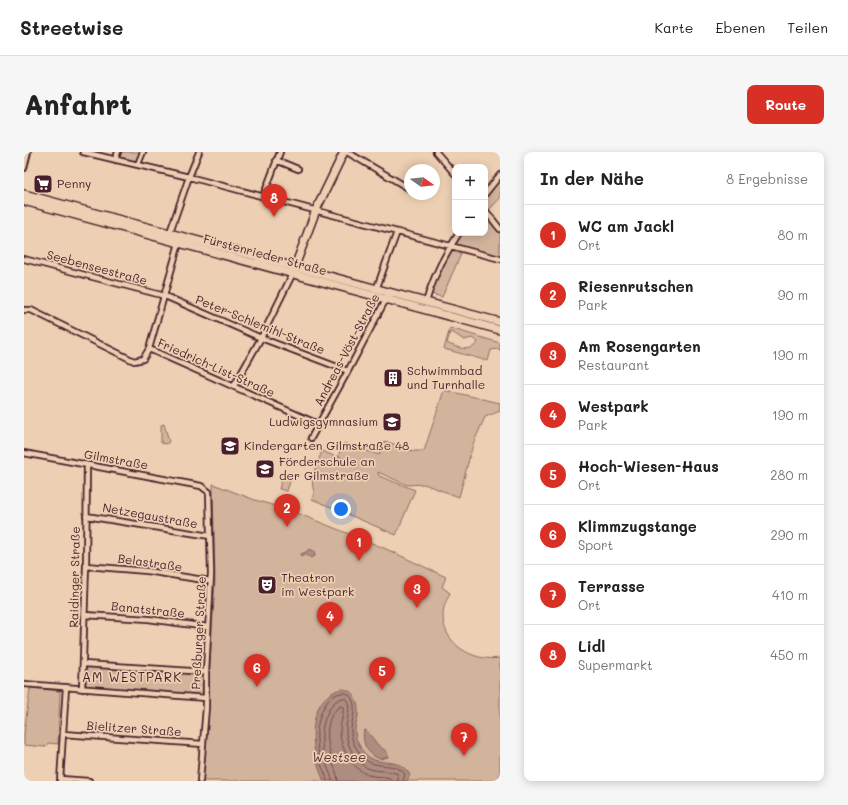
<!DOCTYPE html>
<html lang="de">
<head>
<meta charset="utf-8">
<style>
  :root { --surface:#fff; --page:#f6f6f6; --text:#222; --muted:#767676; --line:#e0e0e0; --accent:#d93025 }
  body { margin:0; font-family:Mali,sans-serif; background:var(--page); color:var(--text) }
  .controls { position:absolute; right:12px; top:12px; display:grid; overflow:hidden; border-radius:8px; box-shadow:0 2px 10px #0003 }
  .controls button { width:36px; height:36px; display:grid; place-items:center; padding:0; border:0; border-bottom:1px solid var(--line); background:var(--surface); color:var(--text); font:20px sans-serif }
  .compass { position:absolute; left:380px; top:12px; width:36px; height:36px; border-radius:50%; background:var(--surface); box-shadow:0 2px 10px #0003; rotate:104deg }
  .you { position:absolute; left:317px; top:357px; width:14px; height:14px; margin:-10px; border:3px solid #fff; border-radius:50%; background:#1a73e8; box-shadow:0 0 0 6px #1a73e833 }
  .badge { display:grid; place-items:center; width:26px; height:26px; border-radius:50%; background:var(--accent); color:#fff; font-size:13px; font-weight:700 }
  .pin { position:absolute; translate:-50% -33px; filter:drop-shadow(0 1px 2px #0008) }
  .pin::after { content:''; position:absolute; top:21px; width:14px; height:12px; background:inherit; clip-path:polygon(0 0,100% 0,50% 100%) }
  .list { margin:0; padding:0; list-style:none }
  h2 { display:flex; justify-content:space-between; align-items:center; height:52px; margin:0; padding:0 16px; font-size:17px }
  h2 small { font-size:13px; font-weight:400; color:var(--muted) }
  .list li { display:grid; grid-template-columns:26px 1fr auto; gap:12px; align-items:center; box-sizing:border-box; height:60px; padding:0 16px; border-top:1px solid var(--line) }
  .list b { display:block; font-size:15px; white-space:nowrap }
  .list p { margin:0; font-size:13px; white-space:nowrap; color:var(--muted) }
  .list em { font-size:13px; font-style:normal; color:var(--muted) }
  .map { position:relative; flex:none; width:476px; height:629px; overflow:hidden; border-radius:8px }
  header { display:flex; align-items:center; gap:24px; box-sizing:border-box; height:56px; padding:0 20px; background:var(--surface); border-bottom:1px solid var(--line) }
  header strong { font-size:19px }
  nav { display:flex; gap:22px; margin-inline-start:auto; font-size:14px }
  .intro { display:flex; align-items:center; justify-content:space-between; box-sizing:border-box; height:96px; padding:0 24px }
  h1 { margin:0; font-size:28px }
  .button { padding:10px 18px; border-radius:8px; background:var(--accent); color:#fff; font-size:14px; font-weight:700 }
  main { display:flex; gap:24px; padding:0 24px }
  aside { flex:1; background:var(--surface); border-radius:8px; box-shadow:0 2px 10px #0003 }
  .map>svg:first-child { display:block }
</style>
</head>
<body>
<header>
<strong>Streetwise</strong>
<nav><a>Karte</a><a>Ebenen</a><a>Teilen</a></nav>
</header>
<div class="intro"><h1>Anfahrt</h1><a class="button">Route</a></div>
<main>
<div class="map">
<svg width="476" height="629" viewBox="0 0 476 629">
  <rect width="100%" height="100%" fill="#edd0b3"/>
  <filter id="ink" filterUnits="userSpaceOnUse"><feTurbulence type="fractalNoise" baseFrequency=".025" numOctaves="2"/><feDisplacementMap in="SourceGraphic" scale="8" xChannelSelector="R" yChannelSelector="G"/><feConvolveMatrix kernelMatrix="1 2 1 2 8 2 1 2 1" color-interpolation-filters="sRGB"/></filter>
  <g filter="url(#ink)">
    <path fill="#d2b49d" stroke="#8e6a64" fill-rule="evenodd" d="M97,0H116L112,10L95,5Z
      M476,25V46L465,58C455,46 468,36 476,25Z
      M461,63L476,81V105L433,92V88L438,81H461Z
      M427,99L437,102L418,145L407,142V141L425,101Z
      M426,176L476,191V198L474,197L467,198L464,209L420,197ZM428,180L440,188L448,186L454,190C447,201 433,196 423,191L426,181Z
      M420,238L476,251V259L461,265L449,292L435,345L400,332L383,333L354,320L355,324L391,338L372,383L288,347L290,340C285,326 293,313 298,299L324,310L326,309L314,304L320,291L355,303L361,289L389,299H400Z
      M140,272L145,289L143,292L137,291V273Z
      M259,323L267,326L263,339L255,337Z
      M189,332L231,348L268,359L360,396L422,425L418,435L426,441C423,447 419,455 419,462C418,492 449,510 476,506V629H179L191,430Z
      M63,514L177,522L180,524L181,539L177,544L62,535Z
      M6,536L36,539L34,592L24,591L21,595L0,593V582Z"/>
    <path fill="#ae8c7f" stroke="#86605d" d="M285,397L290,399L291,404L287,406L283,403L277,404V402L282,400Z
      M317,537C331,537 335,551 334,564C333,569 331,574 331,579C331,583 332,587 334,591C349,623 372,599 386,623L383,629H300C287,602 279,548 317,537Z
      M340,578L343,579L354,593L363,600L364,605L356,607C344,603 337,591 340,578Z"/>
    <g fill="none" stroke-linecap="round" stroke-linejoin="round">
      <path stroke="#724b4d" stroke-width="1" d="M303,629C303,624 300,620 298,615C295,603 292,591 293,579C294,565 302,542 318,541C323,540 326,543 328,547C333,557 328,566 327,577C326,587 332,597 338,604C349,619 370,608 381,622L379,629
        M308,629C308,624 305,619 303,614C297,596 295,577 304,560C307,553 312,547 320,546L323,548C327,558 323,565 322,576C321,589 329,606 340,614C350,621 363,617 374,622V629
        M314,629C314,622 310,617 309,611C303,594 298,564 317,554L319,555C320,563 316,571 316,580C316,596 329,617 344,623C351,625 359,624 366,626L368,629"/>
      <defs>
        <path id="street" d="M59,0L165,25L476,107
          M323,0L386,37
          M412,0L431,22
          M91,8L94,0
          M252,8L274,17
          M114,12L119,0
          M0,16L4,0
          M461,42L476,23
          M239,45L256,0
          M461,58L476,77
          M146,80L165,25L175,0
          M0,107L141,144L237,186L324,219
          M352,138L373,80
          M402,150C409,125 421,102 435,81
          M0,158H7L110,209L119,207L125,197L155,91
          M125,197L294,272
          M210,234L237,186L269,121
          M287,286L324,219L360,151L365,140
          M0,301L177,334L185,340L187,422L182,520V555L176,629
          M62,364L186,384
          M62,414L123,419L186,429
          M61,463L124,467L184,475
          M60,512L182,520
          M0,532L182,546
          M58,537L62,414L63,313
          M39,582L179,592
          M37,627L65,629
          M36,629L42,535"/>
        <path id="secondary" d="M0,42L476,170
          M0,49L476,178
          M270,117L292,58L320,0"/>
      </defs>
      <use href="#street" stroke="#4a1f2b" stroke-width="8"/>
      <use href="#secondary" stroke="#4a1f2b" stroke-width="10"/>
      <use href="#street" stroke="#edd0b3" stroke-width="4.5"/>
      <use href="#secondary" stroke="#edd0b3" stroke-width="7"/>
    </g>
  </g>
  <defs>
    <symbol id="supermarket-square" viewBox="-11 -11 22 22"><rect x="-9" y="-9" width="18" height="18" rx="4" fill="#4a1f2b" stroke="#edd0b3"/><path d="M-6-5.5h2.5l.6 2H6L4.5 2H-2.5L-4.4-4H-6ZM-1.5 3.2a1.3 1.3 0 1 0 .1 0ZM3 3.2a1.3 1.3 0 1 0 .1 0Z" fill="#fff"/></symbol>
    <symbol id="building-square" viewBox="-11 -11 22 22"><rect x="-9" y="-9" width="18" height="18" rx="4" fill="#4a1f2b" stroke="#edd0b3"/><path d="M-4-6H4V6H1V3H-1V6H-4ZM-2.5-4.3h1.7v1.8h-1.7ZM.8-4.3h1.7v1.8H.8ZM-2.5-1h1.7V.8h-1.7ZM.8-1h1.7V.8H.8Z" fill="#fff"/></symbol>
    <symbol id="school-square" viewBox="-11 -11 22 22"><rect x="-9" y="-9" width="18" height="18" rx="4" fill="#4a1f2b" stroke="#edd0b3"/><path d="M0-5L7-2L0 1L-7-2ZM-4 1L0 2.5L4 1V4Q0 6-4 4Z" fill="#fff"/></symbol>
    <symbol id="theatre-square" viewBox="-11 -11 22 22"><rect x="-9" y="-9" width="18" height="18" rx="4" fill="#4a1f2b" stroke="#edd0b3"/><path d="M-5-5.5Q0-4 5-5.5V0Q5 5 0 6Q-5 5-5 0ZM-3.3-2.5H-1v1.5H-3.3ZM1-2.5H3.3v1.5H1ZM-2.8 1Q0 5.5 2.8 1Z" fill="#fff"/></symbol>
  </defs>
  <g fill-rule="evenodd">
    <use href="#supermarket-square" x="8" y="21" width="22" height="22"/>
    <use href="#building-square" x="358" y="215" width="22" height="22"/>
    <use href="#school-square" x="357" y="259" width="22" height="22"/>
    <use href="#school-square" x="195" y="283" width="22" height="22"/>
    <use href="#school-square" x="230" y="306" width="22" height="22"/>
    <use href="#theatre-square" x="232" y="422" width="22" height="22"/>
  </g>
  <g text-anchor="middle" stroke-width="3.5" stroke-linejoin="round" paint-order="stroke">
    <g font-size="12" fill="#4a1f2b" stroke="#edd0b3" text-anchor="start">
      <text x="33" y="36">Penny</text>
      <text x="383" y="223">Schwimmbad<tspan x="383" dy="14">und Turnhalle</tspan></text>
      <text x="354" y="274" text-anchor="end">Ludwigsgymnasium</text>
      <text x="220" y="298">Kindergarten Gilmstraße 48</text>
      <text x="255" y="314">Förderschule an<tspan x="255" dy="14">der Gilmstraße</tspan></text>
      <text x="257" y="430">Theatron<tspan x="257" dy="14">im Westpark</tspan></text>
    </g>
    <g font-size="12" fill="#4a1f2b" stroke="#edd0b3">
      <text transform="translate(241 103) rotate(15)" y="4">Fürstenrieder Straße</text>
      <text transform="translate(73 116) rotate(15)" y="4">Seebenseestraße</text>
      <text transform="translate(236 173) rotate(22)" y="4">Peter-Schlemihl-Straße</text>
      <text transform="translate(323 198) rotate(-62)" y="4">Andreas-Vöst-Straße</text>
      <text transform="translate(192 216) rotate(24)" y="4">Friedrich-List-Straße</text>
      <text transform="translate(92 308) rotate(10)" y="4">Gilmstraße</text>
      <text transform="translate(126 364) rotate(10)" y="4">Netzegaustraße</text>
      <text transform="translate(126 411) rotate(8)" y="4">Belastraße</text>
      <text transform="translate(51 425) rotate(-89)" y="4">Raidinger Straße</text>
      <text transform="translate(124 458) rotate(6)" y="4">Banatstraße</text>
      <text transform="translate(175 481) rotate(-87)" y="4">Preßburger Straße</text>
      <text transform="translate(110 577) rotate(4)" y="4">Bielitzer Straße</text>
    </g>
    <g font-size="13" letter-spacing="1" fill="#4a1f2b" stroke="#edd0b3">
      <text x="108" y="530">AM WESTPARK</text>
    </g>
    <g font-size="13" font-style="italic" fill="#5e353c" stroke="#edd0b3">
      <text x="315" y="610">Westsee</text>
    </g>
  </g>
</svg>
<div class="controls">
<button>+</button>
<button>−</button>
</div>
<svg class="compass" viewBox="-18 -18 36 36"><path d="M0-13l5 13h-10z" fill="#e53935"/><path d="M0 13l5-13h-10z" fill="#767676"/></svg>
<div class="you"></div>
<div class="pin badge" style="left:335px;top:409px">1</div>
<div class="pin badge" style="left:263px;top:375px">2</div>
<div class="pin badge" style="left:393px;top:456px">3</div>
<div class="pin badge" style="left:306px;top:483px">4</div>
<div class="pin badge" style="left:358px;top:538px">5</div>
<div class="pin badge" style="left:233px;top:535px">6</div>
<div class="pin badge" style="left:440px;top:604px">7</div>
<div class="pin badge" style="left:250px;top:65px">8</div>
</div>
<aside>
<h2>In der Nähe<small>8 Ergebnisse</small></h2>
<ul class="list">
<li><span class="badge">1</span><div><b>WC am Jackl</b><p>Ort</p></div><em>80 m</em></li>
<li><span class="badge">2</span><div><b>Riesenrutschen</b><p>Park</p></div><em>90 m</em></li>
<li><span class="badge">3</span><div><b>Am Rosengarten</b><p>Restaurant</p></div><em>190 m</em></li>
<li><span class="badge">4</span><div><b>Westpark</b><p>Park</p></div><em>190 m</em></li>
<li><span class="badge">5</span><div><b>Hoch-Wiesen-Haus</b><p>Ort</p></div><em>280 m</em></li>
<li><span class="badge">6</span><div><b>Klimmzugstange</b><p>Sport</p></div><em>290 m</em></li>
<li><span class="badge">7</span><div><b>Terrasse</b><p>Ort</p></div><em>410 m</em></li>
<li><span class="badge">8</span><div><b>Lidl</b><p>Supermarkt</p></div><em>450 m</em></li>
</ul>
</aside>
</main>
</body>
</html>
